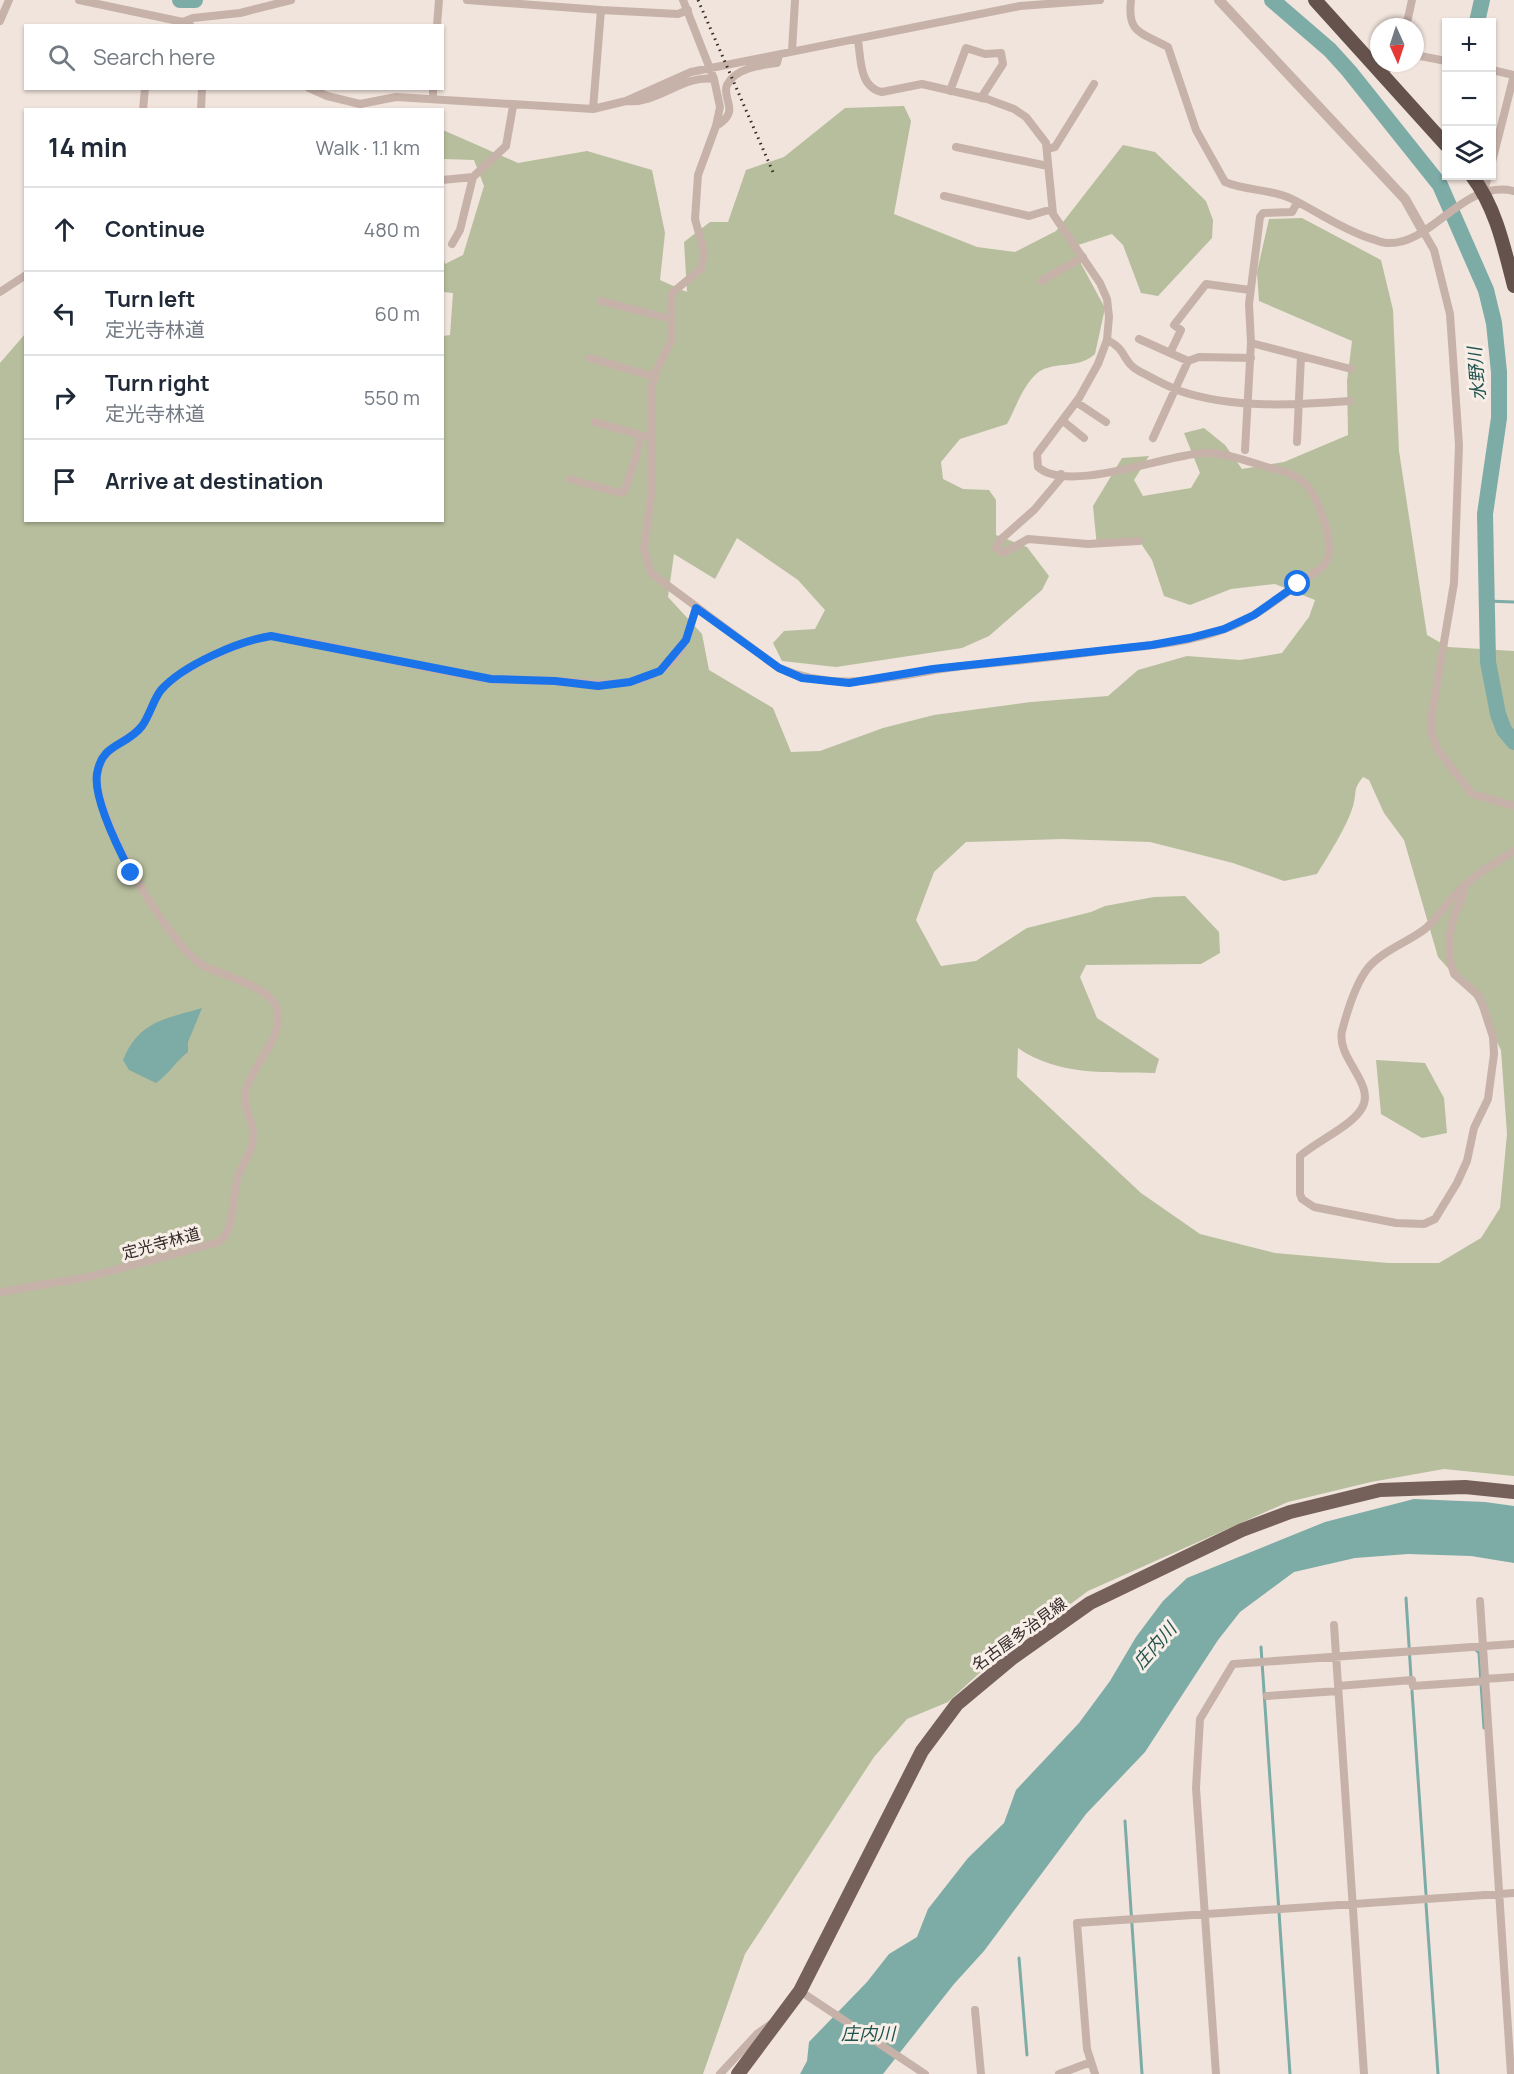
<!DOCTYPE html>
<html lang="en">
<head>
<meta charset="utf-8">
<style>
  :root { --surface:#fff; --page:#f2f2f3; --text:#1f2937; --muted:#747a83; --line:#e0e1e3 }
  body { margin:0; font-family:Manrope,"Noto Sans JP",sans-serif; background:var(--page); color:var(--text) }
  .controls { position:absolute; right:18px; top:18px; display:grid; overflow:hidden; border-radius:0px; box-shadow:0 2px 4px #0004 }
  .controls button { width:54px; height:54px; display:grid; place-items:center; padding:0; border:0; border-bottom:2px solid var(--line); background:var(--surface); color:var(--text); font:30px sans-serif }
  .compass { position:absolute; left:1370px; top:18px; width:54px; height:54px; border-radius:50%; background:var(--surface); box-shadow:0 2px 4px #0004; rotate:177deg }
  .stop { position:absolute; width:18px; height:18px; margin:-14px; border:4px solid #1a73e8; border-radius:50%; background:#fff }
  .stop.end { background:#1a73e8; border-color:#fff; box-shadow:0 2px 6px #0008 }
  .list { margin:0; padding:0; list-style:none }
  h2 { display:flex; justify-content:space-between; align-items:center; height:78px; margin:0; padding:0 24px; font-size:26px }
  h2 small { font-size:20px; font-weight:400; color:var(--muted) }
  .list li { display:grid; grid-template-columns:39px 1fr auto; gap:18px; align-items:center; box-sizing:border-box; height:84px; padding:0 24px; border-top:2px solid var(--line) }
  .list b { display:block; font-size:22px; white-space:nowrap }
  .list p { margin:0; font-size:20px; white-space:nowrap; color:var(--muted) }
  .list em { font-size:20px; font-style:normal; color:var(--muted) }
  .icon { flex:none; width:33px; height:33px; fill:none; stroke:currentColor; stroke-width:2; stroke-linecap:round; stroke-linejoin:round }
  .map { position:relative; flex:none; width:1514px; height:2074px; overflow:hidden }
  .search { position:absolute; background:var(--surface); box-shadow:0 2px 4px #0004; left:24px; top:24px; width:420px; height:66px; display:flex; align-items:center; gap:15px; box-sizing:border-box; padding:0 21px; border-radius:0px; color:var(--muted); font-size:22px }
  .panel { position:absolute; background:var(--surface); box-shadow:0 2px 4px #0004; left:24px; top:108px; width:420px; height:414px; border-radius:0px }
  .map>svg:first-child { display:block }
</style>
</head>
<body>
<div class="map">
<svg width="1514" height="2074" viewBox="0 0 1514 2074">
  <rect width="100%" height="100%" fill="#f0e4dc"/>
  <path fill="#b7be9d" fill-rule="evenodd" d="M904,106L911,121L894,214L977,247L1015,252L1056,231L1123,145L1155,152L1206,201L1213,220L1212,238L1158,296L1141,293L1123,245L1112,234L1072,247L1105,308L1095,354C1078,368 1066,362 1047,368C1027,373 1016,408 1007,424L960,439L941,462L943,479L963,489L989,490L996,500V535L1027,547L1049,576L1042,590L989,636L962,648L836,667L782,661L773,643L784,631L815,629L825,610L798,580L737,538L715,579L674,554L668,597L702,634L709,670L773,708L791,752L820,751L883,728L934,715L1031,702L1108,696L1138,670L1187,656L1240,660L1282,653L1309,617L1315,600L1275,584L1231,589L1190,605L1164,596L1152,560L1140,542L1097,547L1093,506L1122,458L1149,456L1134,480L1143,496L1191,488L1200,473L1184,433L1204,428L1225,445L1242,469L1284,462L1348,435L1347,381L1352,341L1259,301L1257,272L1269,219L1302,218L1381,260L1393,310L1399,451L1427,635L1448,647L1514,651V1476L1444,1469L1371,1482L1288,1502L1088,1591L986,1667L948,1702L907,1719L874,1757L745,1954L703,2074H0V363L25,334L26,520H442V336L450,335L453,293L443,292V254L445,264L463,255L484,186L474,160L443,159V130L518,163L587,151L652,170L665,233L660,280L687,292L684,242L710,222H728L746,170L784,157L845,108ZM1363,777L1369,780L1384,813L1404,840L1438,957L1474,997L1501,1050L1507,1134L1500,1208L1481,1238L1439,1263H1388L1275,1253L1200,1234L1141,1193L1017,1077L1018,1048C1057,1076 1109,1072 1155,1073L1159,1059L1097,1018L1080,977L1086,965L1201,964L1220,953L1219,932L1185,896L1154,897L1105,906L1091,912L1027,928L976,961L941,966L916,920L934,872L966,842L1062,839L1150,842L1233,863L1284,881L1317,874C1328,856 1350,822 1354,802C1357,789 1353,790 1363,777Z
    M1376,1060L1425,1063L1444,1098L1447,1133L1422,1138L1381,1114Z"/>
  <path fill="#7daba6" d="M202,1008L188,1042V1052C175,1062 170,1073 156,1083L129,1070L123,1060C139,1021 165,1019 202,1008Z
    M1414,1499L1485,1502L1514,1506V1563L1471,1556L1408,1554L1355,1558L1294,1572L1240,1612L1218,1640L1145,1752L1086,1814L984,1951L954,1984L883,2074H800L807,2061L809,2042L867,1982L889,1954L917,1937L928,1909L968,1858L1004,1823L1016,1790L1079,1723L1110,1681L1136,1637L1163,1601L1187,1578L1325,1522Z"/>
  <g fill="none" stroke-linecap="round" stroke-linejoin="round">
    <path stroke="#7daba6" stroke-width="3" d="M1487,601L1514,602
      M1406,1598L1411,1677
      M1261,1647L1290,2074
      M1476,1650L1479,1653L1484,1728
      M1412,1691L1426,1894
      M1125,1821L1142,2074
      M1426,1904L1438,2074
      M1019,1958L1027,2055"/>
    <path stroke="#7daba6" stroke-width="16" d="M180,0H195
      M1272,0L1330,50L1349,71L1440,185L1486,290L1494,323L1499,372V418L1485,514L1488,662L1498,714L1504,730L1514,742
      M1477,22L1482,0"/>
    <path stroke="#c7b2a9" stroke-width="8" d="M79,0L183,22L191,26
      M467,0L601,10
      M683,0L714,79L720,107L716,126L698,175L695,219L704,252L701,269L673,292L671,298V341L655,373L651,390L652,488L644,549L651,573L779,668C846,697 905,671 973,665C1019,661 1064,656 1109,650C1147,646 1188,643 1225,629C1252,619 1274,602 1297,585C1305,578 1321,571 1326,562C1336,546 1319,501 1308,487C1298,474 1282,471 1267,467C1246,461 1224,452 1203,453C1165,455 1068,494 1038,467L1037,454L1079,398L1098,364L1107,340L1109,317L1107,299L1100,283L1053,214L1046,143L1026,117L1014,109L987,99L922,84L882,92C859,87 861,59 858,40
      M1131,0C1127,34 1141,32 1168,47L1196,130L1225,182C1246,191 1273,189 1292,199C1318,212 1340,228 1369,238C1374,239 1381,243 1387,243C1432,246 1462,179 1514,191
      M0,21L9,0
      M183,22L193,18L240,13L291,0
      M437,26L439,0
      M1406,27L1412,0
      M792,51L795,0
      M1415,55L1446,61
      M1492,70L1514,75
      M1383,74L1394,63
      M309,88L327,96L360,104L396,97L593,109L626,101L691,72L1020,6L1100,0
      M950,91L966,48L985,54L1001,53L1003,64L981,98
      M433,99V88
      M626,101C657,105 683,74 714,79
      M593,109L601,10L678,14L688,10
      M143,110L145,88
      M201,110L202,88
      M716,126C742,111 721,99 727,85C735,68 761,65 777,63L779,55
      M956,147L1048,166
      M1047,149L1055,147L1094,84
      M1492,162L1514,75
      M442,180L473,177
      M1484,191L1488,176
      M944,196L1029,216L1052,209
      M1423,231L1434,250L1450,314L1459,445L1454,583L1432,713V735L1438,750L1472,794L1514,806
      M452,244L460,230L473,177L506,146L513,106
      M1041,281L1083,257
      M0,292L26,275
      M601,301L671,319
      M1139,339L1188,361
      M1107,340C1128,350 1121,361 1139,371C1152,378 1166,386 1180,391C1233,409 1295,405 1350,401
      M1251,343L1351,369
      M1170,353L1181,330L1174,325L1206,284L1250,290
      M590,358L655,377
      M1076,402L1106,422
      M1063,421L1084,438
      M595,422L644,436
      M1153,438L1188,361L1199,357L1251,358
      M1297,442L1301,356
      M1245,450L1251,343L1249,304L1260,217L1263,213L1292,212L1297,203
      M1061,474V478L1034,510L999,541L996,548L1003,553L1028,539L1088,544L1139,541
      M570,479L620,493L625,491C629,472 639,456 640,436
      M1463,887V896L1454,916L1449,938L1450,960L1454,974L1480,997L1493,1037L1494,1054L1488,1099L1474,1128L1467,1161L1457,1183L1435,1219L1424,1224L1396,1223L1314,1207L1302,1199L1300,1194V1156C1317,1141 1352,1126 1362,1108C1376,1084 1336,1058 1342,1031C1347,1012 1356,983 1368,968C1382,951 1408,942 1425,929C1440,916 1450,898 1465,885C1480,871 1497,862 1514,851
      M0,1292L88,1277L219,1242C238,1225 230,1195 239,1174C244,1161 253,1151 253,1136C254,1122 244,1110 245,1097C247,1066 290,1037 275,1004C266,986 221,975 204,966C170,948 89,810 98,772C104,746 123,745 140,728C150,718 152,699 162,689C186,665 238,642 271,636C345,646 416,669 490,679C512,681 533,680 554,681C590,682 629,691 661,670C683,656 689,631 696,608
      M1480,1601L1511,2074
      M1334,1625L1364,2074
      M1484,1679L1514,1677
      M1338,1686L1412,1680L1413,1686L1485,1681
      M1267,1696L1338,1691
      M800,1991L925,2074
      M975,2010L981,2074
      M720,2074L757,2034L771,2024
      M1059,2074L1091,2062
      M1095,2074L1087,2049L1077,1923L1514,1893
      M1216,2074L1196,1788L1200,1719L1233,1664L1514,1644"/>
    <path stroke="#c7b2a9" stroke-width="10" d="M1219,0L1405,199L1423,231"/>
    <path stroke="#75605a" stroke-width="14" d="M738,2074L800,1991L922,1751L957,1704L1011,1659L1090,1603L1242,1530L1290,1512L1380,1490L1465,1487L1514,1492"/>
    <path stroke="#65524d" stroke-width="14" d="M1315,0L1446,145
      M1472,176C1496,208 1504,247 1514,286"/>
    <path stroke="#342a28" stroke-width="3" stroke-dasharray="1.5 4.5" stroke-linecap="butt" d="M698,0L773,172"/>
  </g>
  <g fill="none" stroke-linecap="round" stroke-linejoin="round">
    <path stroke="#1a73e8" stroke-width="8" d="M131,873C119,850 93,799 97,774C102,742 126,747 142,726C150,715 153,700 161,690C183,665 239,641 271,636L491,679L555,681L598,686L630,682L660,671L686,640L696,608L779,668L802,678L849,683L933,669L1152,645L1190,638L1224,629L1254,615L1298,584"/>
  </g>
  <g text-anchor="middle" stroke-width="6" stroke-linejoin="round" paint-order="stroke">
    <g font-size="16" fill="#342a28" stroke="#f8eee8">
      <text transform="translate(161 1243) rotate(-15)" y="6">定光寺林道</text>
      <text transform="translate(1019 1634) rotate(-36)" y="6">名古屋多治見線</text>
    </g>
    <g font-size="18" font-style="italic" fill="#21534f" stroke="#f8eee8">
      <text transform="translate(1477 374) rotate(-95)" y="6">水野川</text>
      <text transform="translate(1155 1646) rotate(-49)" y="6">庄内川</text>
      <text x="868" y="2040">庄内川</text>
    </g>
  </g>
</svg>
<div class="controls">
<button>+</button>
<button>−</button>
<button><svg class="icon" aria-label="layers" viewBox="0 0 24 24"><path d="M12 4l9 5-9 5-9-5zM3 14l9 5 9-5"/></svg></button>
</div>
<svg class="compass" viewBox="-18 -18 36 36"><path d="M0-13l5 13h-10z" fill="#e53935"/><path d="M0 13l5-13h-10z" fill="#747a83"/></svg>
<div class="stop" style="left:1298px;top:584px"></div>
<div class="stop end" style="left:131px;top:873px"></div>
<div class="search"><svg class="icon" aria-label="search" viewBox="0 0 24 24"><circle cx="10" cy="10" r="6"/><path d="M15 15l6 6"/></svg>Search here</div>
<section class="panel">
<h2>14 min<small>Walk · 1.1 km</small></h2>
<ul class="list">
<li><svg class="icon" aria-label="ahead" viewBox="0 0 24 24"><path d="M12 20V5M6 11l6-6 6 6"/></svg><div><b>Continue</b></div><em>480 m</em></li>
<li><svg class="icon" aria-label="left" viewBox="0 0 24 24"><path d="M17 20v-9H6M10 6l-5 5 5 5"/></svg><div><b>Turn left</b><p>定光寺林道</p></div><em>60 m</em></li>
<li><svg class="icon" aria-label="right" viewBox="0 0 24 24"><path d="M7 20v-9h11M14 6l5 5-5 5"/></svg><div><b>Turn right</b><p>定光寺林道</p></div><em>550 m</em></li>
<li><svg class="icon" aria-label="arrive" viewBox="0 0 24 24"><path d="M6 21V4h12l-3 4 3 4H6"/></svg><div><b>Arrive at destination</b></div></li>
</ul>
</section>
</div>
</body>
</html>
